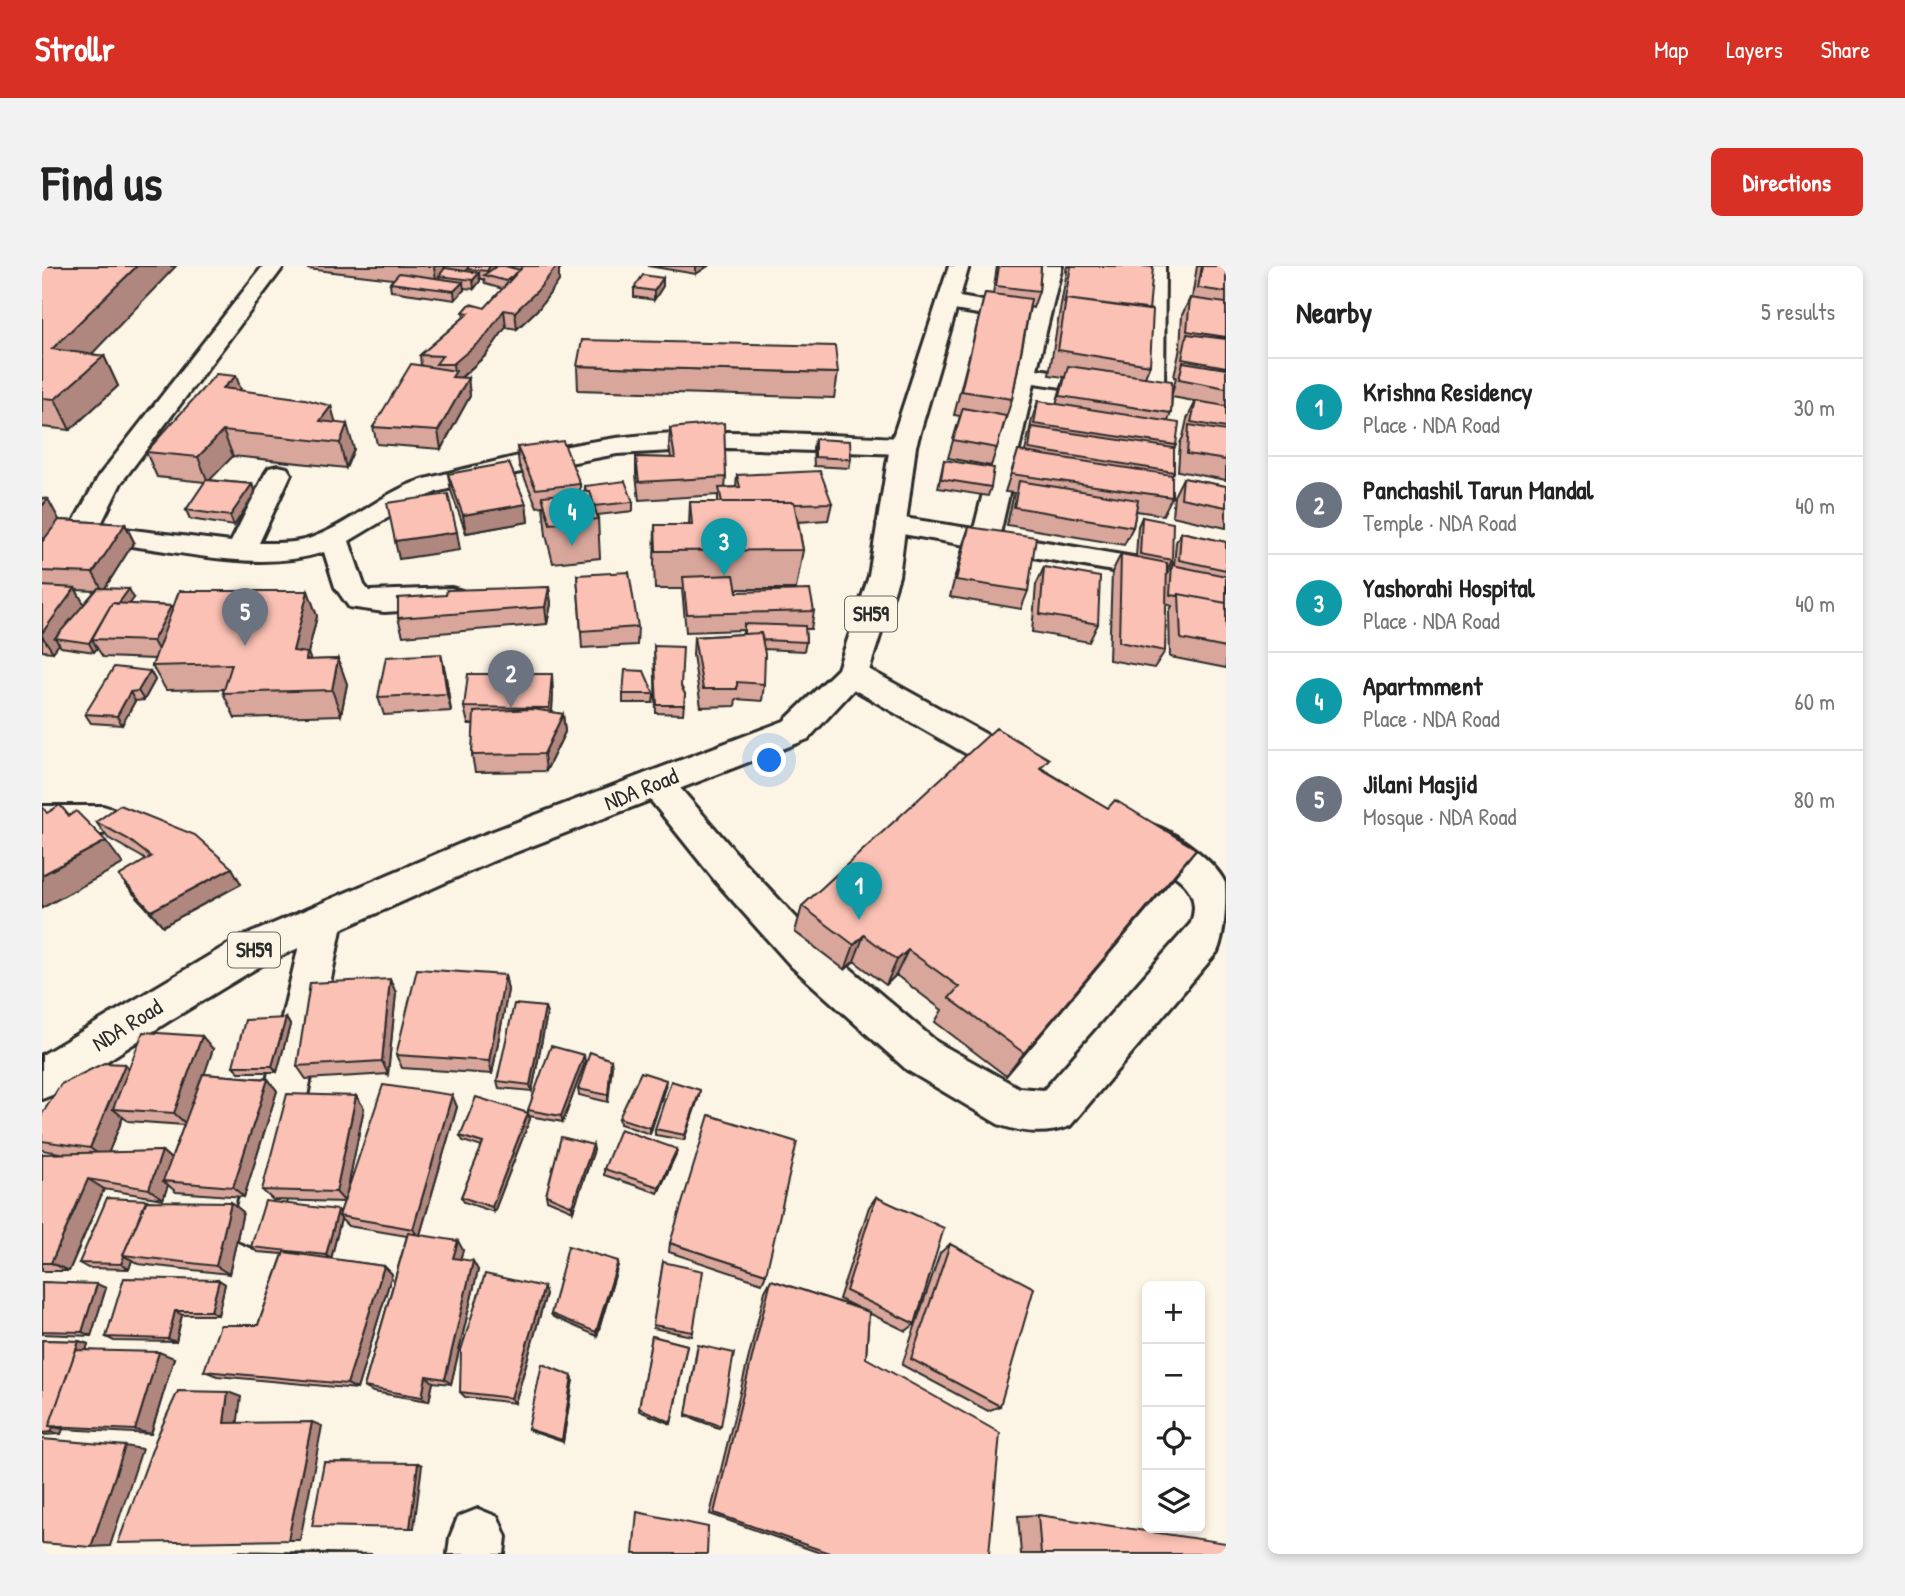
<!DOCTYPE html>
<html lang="en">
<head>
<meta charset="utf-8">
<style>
  :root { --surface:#fff; --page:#f2f2f2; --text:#222; --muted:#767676; --line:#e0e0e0; --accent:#d93025 }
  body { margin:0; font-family:"Patrick Hand",sans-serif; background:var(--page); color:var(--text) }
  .controls { position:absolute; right:21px; bottom:21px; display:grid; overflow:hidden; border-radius:10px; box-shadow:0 4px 10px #0003 }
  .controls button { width:63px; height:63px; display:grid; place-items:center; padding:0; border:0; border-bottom:2px solid var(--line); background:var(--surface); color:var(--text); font:35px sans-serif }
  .you { position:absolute; left:728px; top:495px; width:24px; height:24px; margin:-18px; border:5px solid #fff; border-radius:50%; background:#1a73e8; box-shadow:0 0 0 10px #1a73e833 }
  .badge { display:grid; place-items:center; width:46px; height:46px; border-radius:50%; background:var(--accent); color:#fff; font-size:23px; font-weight:700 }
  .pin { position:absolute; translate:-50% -58px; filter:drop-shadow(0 2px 4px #0008) }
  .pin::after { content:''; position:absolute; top:37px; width:24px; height:21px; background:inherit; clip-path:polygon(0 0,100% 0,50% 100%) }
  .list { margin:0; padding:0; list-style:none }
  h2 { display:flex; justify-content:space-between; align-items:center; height:91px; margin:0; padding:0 28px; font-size:30px }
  h2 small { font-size:23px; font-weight:400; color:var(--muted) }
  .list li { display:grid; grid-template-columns:46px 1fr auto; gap:21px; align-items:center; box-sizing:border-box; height:98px; padding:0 28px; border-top:2px solid var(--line) }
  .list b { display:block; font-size:26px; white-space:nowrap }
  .list p { margin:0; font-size:23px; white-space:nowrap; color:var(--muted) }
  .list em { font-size:23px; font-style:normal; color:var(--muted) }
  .icon { flex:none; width:38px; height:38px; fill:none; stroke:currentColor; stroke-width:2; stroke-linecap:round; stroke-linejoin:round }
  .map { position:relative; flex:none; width:1184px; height:1288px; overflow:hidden; border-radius:10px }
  header { display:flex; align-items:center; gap:42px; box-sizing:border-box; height:98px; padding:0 35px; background:var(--accent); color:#fff }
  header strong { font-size:33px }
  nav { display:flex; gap:38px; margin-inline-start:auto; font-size:24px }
  .intro { display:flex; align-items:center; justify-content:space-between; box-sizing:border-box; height:168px; padding:0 42px }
  h1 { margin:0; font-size:49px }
  .button { padding:18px 32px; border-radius:10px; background:var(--accent); color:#fff; font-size:24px; font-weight:700 }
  main { display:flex; gap:42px; padding:0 42px }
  aside { flex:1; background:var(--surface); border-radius:10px; box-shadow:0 4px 10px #0003 }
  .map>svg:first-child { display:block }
</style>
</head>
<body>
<header>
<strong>Strollr</strong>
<nav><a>Map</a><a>Layers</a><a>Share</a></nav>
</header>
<div class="intro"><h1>Find us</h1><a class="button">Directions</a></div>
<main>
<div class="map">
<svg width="1184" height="1288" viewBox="0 0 1184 1288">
  <rect width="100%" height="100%" fill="#fcf5e5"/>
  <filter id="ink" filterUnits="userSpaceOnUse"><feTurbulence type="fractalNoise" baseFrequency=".0143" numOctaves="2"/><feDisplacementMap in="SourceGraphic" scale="14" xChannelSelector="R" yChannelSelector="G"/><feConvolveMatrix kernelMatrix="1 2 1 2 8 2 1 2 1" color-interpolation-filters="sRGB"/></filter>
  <g filter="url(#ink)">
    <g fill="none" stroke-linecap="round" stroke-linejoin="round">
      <defs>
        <path id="minor" d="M221,0H242L79,217L58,260L189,276L223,208L227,202L236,200L245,202L249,208L217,277C236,277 256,278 274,270C314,255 345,222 387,212C448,196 511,181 574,172C669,160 766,169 861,172L870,175L874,180L870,185L861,188L686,182L575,188L458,210L394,226L367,239L307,275L322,319L327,325L409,322L420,325L424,332L420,339L409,342L342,346L307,341L293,321L282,286C223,305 157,289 96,281C64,276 32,274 0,271V255L31,257L57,210Z
          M1000,0H1020L995,103L1098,118L1103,0H1123L1122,125L1119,130L1103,133L992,117L958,268L1184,307V325L849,266L839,264L835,258L839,252L849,250L932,263L984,56L906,43L898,41L895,36L898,31L906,29L987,43Z
          M810,397L821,400L994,496L999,505L994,514L982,518L970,514L799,416L794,408L799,400Z
          M614,504L626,508L701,595L777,676L895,776L977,822L1002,824L1149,657C1167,605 1098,603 1081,570L1086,560C1091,558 1096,556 1102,557C1127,561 1173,594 1183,617C1184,636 1183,668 1175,686L1028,860C1005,869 979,867 956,858L865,804L749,700L675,617L602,526L597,517L602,508Z
          M0,540H61L74,544L79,554L74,564L61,568H0Z
          M282,638L296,643L301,654L239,958L232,975L215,982L198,975L191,958L263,654L268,643Z
          M436,1243L456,1251L464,1271L462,1288H406L408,1271L416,1251Z"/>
        <path id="major" d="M907,0H927L874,180L857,310L826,408L766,473L451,595L223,697L127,755L15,827L0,833V789L195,673L425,575L742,455L796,403L827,310L848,180Z"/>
      </defs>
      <use href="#minor" stroke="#2b2b2b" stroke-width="6"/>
      <use href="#major" stroke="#2b2b2b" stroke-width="6"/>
      <use href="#minor" fill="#fcf5e5" fill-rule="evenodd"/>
      <use href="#major" fill="#fcf5e5" fill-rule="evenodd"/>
    </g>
    <path fill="#d8a69b" stroke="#2b2b2b" stroke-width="2" fill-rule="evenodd" d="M265,0H453V1L455,0H521L517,4V15L497,42L475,63L464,61L444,89L419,112H426L428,130L399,183L335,178L331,161L379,100L378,89L422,51L421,46L443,42L461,23L443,18L442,13H437L438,15L432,23L422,22V24L413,34L349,25L348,17L351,13L266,3Z
      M606,0H666L654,8Z
      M955,0H999L997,25L991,42L988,41L970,133L949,200L906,192L918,150L912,149L937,51L943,27L951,28Z
      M1025,0H1109L1107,44L1108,99L1103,111L1130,128L1134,111H1132L1138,82L1140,49L1148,32H1150L1155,0H1184V214L1136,205L1138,177L1141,171L1145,153L1154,135L1157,136L1130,131L1129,147L1126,155L1134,179L1132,183V206L1130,210V231L1121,249L1094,245L1091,261L1082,279L965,259L972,227L963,226L976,185L983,186L990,153L996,135L1014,138L1022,111L1007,109L1016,55L1025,5H1024Z
      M0,4L49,88L62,90L76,120L28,164L0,161Z
      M621,12V20L612,34L592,31V22Z
      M535,100L796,107L792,132L536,124Z
      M194,110L199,125L289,140L293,157L312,183L304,202L191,190L167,214L210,218L213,227L192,260L148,253L144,244L163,216L115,211L104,186Z
      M628,162L684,211L683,222L694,221L695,209L790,237L786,254L756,256L761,284L754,323H694L695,326L772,345L769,363H763L764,376L762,385L722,383V418L720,435L694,433L693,440L659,441L651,389L652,371L701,368V364L644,366L640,323H613L612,298L613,259H647L648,236H676V229L597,234L594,209V191L629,192L627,180Z
      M773,173L809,193L807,202L772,200L771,182Z
      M475,181L538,218V226L543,225V220L591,236V245L555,249L556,253L558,292L511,297L504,269L501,240L495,241L477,199Z
      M902,194L949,221L946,230L896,222Z
      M406,208L484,238L486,256L424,267L409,225Z
      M1141,212L1184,220V262L1130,250L1132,230Z
      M0,232L17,254L83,258L92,276L63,322L92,332L87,338L129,340L131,343L266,325L275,350L266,387L268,394L296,393L305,418L299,449L193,452L181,427L182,423L124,424L110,400L113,393L61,391L55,382L52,386L19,381L17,378L11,386L0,385ZM34,324L53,325L42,338Z
      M1100,251L1130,294L1125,304V309L1130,299L1132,300L1134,276L1139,266L1184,276V402L1128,391L1127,346L1130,340L1124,338L1123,385L1112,402L1067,394L1070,306L1079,288L1094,291L1096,260Z
      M927,261L986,325L979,343L908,331L921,278Z
      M1002,301L1056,358L1047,376L990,366L994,319Z
      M535,309L596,361L595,379L540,382Z
      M507,321L509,338L505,358L361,370L356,352L404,329Z
      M612,380L643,428L641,448L614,447Z
      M108,405L113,414L102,434L93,435L80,459L49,457L43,448Z
      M403,405L409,445L342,449L336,431Z
      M511,426L510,446L521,448L523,466L504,505L433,506L430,489L432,458H426L422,441Z
      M581,428H612L611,437H581Z
      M1001,503L1066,542L1154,583L964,810L893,756L900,744L854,709L844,719L812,695L803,704L753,666L760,640Z
      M54,556L190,602L199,618L121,660L89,625L77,610L104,594L98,590L66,572Z
      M463,709L466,724L450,808L360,802L354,789Z
      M354,727L346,808L264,813L255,800Z
      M505,748L490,825L457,822L455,815Z
      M244,752L248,759L235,806H197L191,800Z
      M171,783L162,808L226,813L235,825L202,931L134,926L126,919L121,933L62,923L27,1005H0V888H24L0,884V848L87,802ZM81,851L86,855L142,859L129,893L120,885L66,887Z
      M569,794L566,836L537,829L536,823Z
      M543,796L521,856L487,850L488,853L452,946L422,936L419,931L440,881L421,875L418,870L486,847V844Z
      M623,821L608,868L578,858L577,852Z
      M410,829L415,841L378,969L421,984L418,993L436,1004L409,1118L391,1116L387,1135L331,1126L322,1121L365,970L306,960L299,953L289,993L342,1000L350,1008L315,1123L175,1110L162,1105L216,1059L241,988L215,986L209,981L296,944L298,947L302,936L231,934L220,924L314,830L322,842L304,930Z
      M657,830L642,874L613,869V863Z
      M635,883L634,888L616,927L562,909V903Z
      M552,884L531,945L505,934L504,929Z
      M834,931L873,1058L864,1065L827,1047L824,1092L947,1288H781L668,1248L723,1025L729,1014L818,1043L797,1033L827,941Z
      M105,935L201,946L187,1008L96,998L90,994L87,1003L46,1002L37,997Z
      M628,977L724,1008L720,1017L627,986Z
      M908,978L958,1140L946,1145L860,1099L898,987Z
      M621,996L651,1066L650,1070L611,1062Z
      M576,999L555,1070L511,1051L509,1048Z
      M177,1014L183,1018L176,1049H140L134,1076L72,1075L64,1071Z
      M0,1016L64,1022L49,1070L0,1068Z
      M504,1028L473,1137L423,1131L418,1126Z
      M610,1070L645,1079L629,1158L597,1145Z
      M0,1074L37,1075L46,1078L44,1084L132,1092L109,1168L21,1163L19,1168L0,1169Z
      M655,1082L679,1160L677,1162L644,1150Z
      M530,1110L531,1113L521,1176L488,1165L486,1163Z
      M996,1249L1184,1288H979L976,1250Z"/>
    <path fill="#b0877e" stroke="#2b2b2b" stroke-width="2" d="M95,0H134L25,114L10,83Z
      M393,0H402L403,8L397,10L398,15L395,18L392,2Z
      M448,0H453L448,11L446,10L445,5Z
      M515,0H517V15L497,42L475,63L473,46Z
      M654,0H666L654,8Z
      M437,7L438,15L432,23L431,14Z
      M621,12V20L612,34V25Z
      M421,16L422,24L413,34L412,25Z
      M462,44L464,61L444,89L416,114L410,111L412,107L411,98Z
      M62,90L76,120L28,164L13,133Z
      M194,110L203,135L181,122Z
      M426,112L428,130L399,183L396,165Z
      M289,140L296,165L278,155Z
      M305,158L312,183L304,202L298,177Z
      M181,165L191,190L166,216L156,191Z
      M210,218L213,227L192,260L188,250Z
      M6,233L27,272L0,305V240Z
      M484,238L486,256L424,267L421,249Z
      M83,258L92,276L61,325L51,307Z
      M415,266L418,284L357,293L353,275Z
      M507,321L509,338L505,358L503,341Z
      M33,322L43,340L13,372L17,378L11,386L0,370V367Z
      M87,323L92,332L62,373H50L55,382L52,386L47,377Z
      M266,325L275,350L266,387L275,411L251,385Z
      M129,340L138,357L121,393L111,375Z
      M399,388L403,405L409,445L405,428Z
      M296,393L305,418L299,449L290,424Z
      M108,405L113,414L102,434L96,425Z
      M510,408L511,426L509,459L507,442Z
      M88,426L93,435L80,459L75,450Z
      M521,448L523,466L504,505L502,488Z
      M64,575L81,598L0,642V609Z
      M1154,583L1132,611L964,810L982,787Z
      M190,602L199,618L121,660L109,645Z
      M822,669L812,695L803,704L812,679Z
      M866,684L854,709L844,719L855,694Z
      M463,709L466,724L450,808L447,795Z
      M348,713L354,727L346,808L340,795Z
      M503,741L505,748L490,825L488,819Z
      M244,752L248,759L235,806L230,800Z
      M160,770L171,783L145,859L132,847Z
      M542,789L543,796L521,856L519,850Z
      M569,794L570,801L566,836V829Z
      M83,798L97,811L71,843L81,851L64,893L48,882Z
      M226,813L235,825L202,931L191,921Z
      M624,814L623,821L608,868V862Z
      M658,824L657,830L642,874L643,869Z
      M410,829L415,841L377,972L371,963Z
      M314,830L322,842L303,936L294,926Z
      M486,847L488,853L452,946L450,941Z
      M551,879L552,884L531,945L530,940Z
      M635,883L634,888L616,927L617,921Z
      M120,885L133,897L121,915L126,919L121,933L107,923Z
      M46,913L62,923L27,1005L9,997Z
      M189,936L201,946L187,1008L174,1000Z
      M296,944L301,949L297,950L299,953L289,993L284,989Z
      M416,975L421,984L416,1000L411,992Z
      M82,990L90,994L87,1003L79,998Z
      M431,995L436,1004L409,1118L403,1113Z
      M576,995V999L555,1070L554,1066Z
      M342,1000L350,1008L315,1123L305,1118Z
      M177,1014L183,1018L176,1049L169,1045Z
      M55,1018L64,1022L49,1070L40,1066Z
      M502,1021L504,1028L473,1137L469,1132Z
      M133,1045L140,1049L134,1076L126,1073Z
      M37,1075L46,1078L21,1161L11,1160Z
      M117,1086L132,1092L109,1168L93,1164Z
      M384,1110L391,1116L387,1135L380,1131Z
      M530,1110L531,1113L521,1176L520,1174Z
      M186,1126L199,1131L195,1161L182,1157Z
      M270,1156L280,1160L258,1274H246Z
      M11,1161L21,1163L19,1168L9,1166Z
      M83,1180L100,1183L68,1280L49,1281Z
      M376,1197L380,1199L372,1262H368Z"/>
    <path fill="#fbc1b4" stroke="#2b2b2b" stroke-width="2" d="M5,0H95L10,83L62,90L13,133L0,132V4Z
      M427,0H448L445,5L425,3Z
      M455,0H463L478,4L464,15L442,9Z
      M481,0H515L495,25L473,46L462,44L442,72L411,98H394L400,90L378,89L427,47L421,46L428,38L443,42Z
      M957,0H999L997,25L954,20Z
      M1029,0H1100L1111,1L1107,44L1024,33L1022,38Z
      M1160,0H1184V26L1156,22Z
      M403,2L437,7L431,14L397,10Z
      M357,7L421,16L412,25L348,17Z
      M601,9L621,12L612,25L592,22Z
      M943,27L989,33L970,133L919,125Z
      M1148,32L1184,37V71L1145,65Z
      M1024,33L1111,44L1108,99L1016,84Z
      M1145,68L1184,73V101L1140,93Z
      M540,74L793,80L796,107L535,100Z
      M1141,96L1184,103V122L1137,113Z
      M369,98L414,105L410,111L426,112L396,165L331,161Z
      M1026,100L1130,115L1129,147L1018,130Z
      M174,108L194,110L181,122L263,133L289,140L278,155L305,158L298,177L181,165L156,191L104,186Z
      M996,135L1137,157L1134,179L992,158Z
      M1154,135L1184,140V162L1149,156Z
      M921,142L964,150L955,182L911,174Z
      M682,157L684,211L597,216L594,191L633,192L628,162Z
      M1147,159L1184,165V194L1145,188Z
      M990,161L1132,182V206L987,183Z
      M773,173L808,175L809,193L773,191Z
      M521,175L538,218L494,223L475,181Z
      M976,185L1130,209V231L969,208Z
      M902,194L952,202L949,221L899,213Z
      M467,197L484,238L421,249L406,208Z
      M778,205L790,237L753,238L752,236H680L677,222L698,221L695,209Z
      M1141,212L1184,220V241L1139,232Z
      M164,214L210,218L188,250L144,244Z
      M583,215L591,236L552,240L548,225H544L543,220Z
      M977,215L1096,234L1091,261L972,241Z
      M548,225L556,253L508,258L500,230Z
      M406,228L415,266L353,275L345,237Z
      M0,232L6,233L0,240Z
      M648,236H752L761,284L614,285L613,259H650Z
      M1100,251L1131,257L1130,294L1098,288Z
      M17,254L83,258L51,307L0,305V276Z
      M927,261L994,271L986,325L914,314Z
      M1139,266L1184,276V304L1137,294Z
      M1079,288L1125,297L1123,385L1077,376Z
      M1130,299L1184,310V337L1137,328L1135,330L1128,329Z
      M1002,301L1058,311L1056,358L998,348Z
      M587,306L596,361L539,365L535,309Z
      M692,309L695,326L768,324L772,345L645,348L641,311Z
      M0,320L33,322L0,367Z
      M507,321L503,341L356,352V332L404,329L405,324Z
      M56,322L87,323L76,338L70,337L47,377L13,372Z
      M137,325H266L251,385L265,387L264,394L296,393L290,424L181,427L190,398L110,400Z
      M1137,328L1184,337V382L1139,373Z
      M70,337L129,340L111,375L50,373Z
      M702,358L763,360L764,376L721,374L719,367L702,368Z
      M719,367L723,388L722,418L695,416V423H661L652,371Z
      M612,380L641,381L639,420L643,428L642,439H615Z
      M399,388L405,428L336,431L344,391Z
      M72,401L108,405L96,425L88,426L75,450L43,448Z
      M583,404L602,405L612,428H581Z
      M426,408H510L507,442L422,441Z
      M491,443L521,448L502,488L430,489L432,446Z
      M954,462L1007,493L998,502L1066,542L1073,534L1154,583L982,787L907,732L917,721L866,684L855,694L822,669L812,679L760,640Z
      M18,539L27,550L34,545L64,575L0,609V540L5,547Z
      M78,539L153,569L190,602L109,645L77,610L109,591L86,573L54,556Z
      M375,703L463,709L447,795L354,789Z
      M348,713L340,795L255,800L268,717Z
      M472,738L503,741L488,819L455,815Z
      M244,752L230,800H191L203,754Z
      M101,766L160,770L132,847L71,843Z
      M509,780L542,789L519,850L486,844Z
      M548,786L569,794L566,829L536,823Z
      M62,797L83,798L48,882L0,875V848L19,818Z
      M599,806L624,814L608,862L577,852Z
      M161,808L226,813L191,921L121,915Z
      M629,815L658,824L643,869L613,863Z
      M341,819L410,829L371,963L297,950Z
      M245,828L314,830L294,926L220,924Z
      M434,831L486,847L450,941L419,931L441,877L418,870Z
      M667,849L755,876L724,1008L628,977Z
      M578,863L635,883L617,921L562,903Z
      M519,871L551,879L530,940L504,929Z
      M120,885L107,923L46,913L9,997H0V888Z
      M834,931L902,962L873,1058L804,1025Z
      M65,932L105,934L81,989L82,990L79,998L37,997Z
      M104,935L189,936L174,1000L81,989Z
      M223,935L296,944L284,989L209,981Z
      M366,967L416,975L411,992L431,995L403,1113L384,1110L380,1131L322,1121Z
      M908,978L992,1022L958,1140L869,1093Z
      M526,980L576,995L554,1066L509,1048Z
      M242,986L342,1000L305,1118L162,1105L178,1059H216Z
      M621,996L661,1005L651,1066L611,1059Z
      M443,1008L502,1021L469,1132L418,1126L419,1084Z
      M82,1012L177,1014L169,1045H133L126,1073L64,1071Z
      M729,1014L827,1046L824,1092L958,1167L947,1288H790L672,1247Z
      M0,1016L55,1018L40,1066L0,1065Z
      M610,1070L645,1079L629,1156L597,1142Z
      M0,1074L37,1075L7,1160L11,1161L9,1166L0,1167Z
      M656,1079L692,1087L679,1160L644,1148Z
      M34,1084L117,1086L93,1164L7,1160Z
      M500,1098L530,1110L520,1174L486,1163Z
      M136,1125L186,1126L182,1157L270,1156L246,1274L76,1277L114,1173Z
      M0,1173L83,1180L49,1281L0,1277Z
      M282,1196L376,1197L368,1262L270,1260Z
      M595,1246L666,1261L665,1288H591Z
      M996,1249L1184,1277V1288H999Z
      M193,1285L330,1288H193Z"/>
  </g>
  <g text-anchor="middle" stroke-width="7" stroke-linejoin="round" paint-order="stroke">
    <g fill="#fcf5e5" stroke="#6a6863" stroke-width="2">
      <rect x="803" y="330.5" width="52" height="35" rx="5"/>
      <rect x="186" y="666.5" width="52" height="35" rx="5"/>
    </g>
    <g font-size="21" font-weight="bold" fill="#2b2b2b">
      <text x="829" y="355">SH59</text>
      <text x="212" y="691">SH59</text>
    </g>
    <g font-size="23" fill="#2b2b2b" stroke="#fcf5e5">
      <text transform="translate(599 523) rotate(-22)" y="8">NDA Road</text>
      <text transform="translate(85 759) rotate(-32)" y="8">NDA Road</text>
    </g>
  </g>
</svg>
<div class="controls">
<button>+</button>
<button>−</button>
<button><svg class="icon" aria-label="locate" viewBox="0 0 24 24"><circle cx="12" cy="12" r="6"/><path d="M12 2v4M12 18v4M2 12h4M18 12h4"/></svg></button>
<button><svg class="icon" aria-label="layers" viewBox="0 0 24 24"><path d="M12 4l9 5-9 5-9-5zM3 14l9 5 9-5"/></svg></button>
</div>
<div class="you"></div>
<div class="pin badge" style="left:817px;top:654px;background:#0f9aa8">1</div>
<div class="pin badge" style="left:469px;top:442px;background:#6b7280">2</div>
<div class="pin badge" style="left:682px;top:310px;background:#0f9aa8">3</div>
<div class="pin badge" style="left:530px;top:280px;background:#0f9aa8">4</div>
<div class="pin badge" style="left:203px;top:380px;background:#6b7280">5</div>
</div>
<aside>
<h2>Nearby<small>5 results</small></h2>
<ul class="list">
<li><span class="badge" style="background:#0f9aa8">1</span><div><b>Krishna Residency</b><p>Place · NDA Road</p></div><em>30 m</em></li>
<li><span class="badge" style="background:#6b7280">2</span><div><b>Panchashil Tarun Mandal</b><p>Temple · NDA Road</p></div><em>40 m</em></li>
<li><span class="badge" style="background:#0f9aa8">3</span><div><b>Yashorahi Hospital</b><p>Place · NDA Road</p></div><em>40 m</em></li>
<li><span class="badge" style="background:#0f9aa8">4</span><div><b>Apartmment</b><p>Place · NDA Road</p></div><em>60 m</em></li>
<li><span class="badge" style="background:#6b7280">5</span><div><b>Jilani Masjid</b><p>Mosque · NDA Road</p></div><em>80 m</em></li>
</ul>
</aside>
</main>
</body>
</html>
